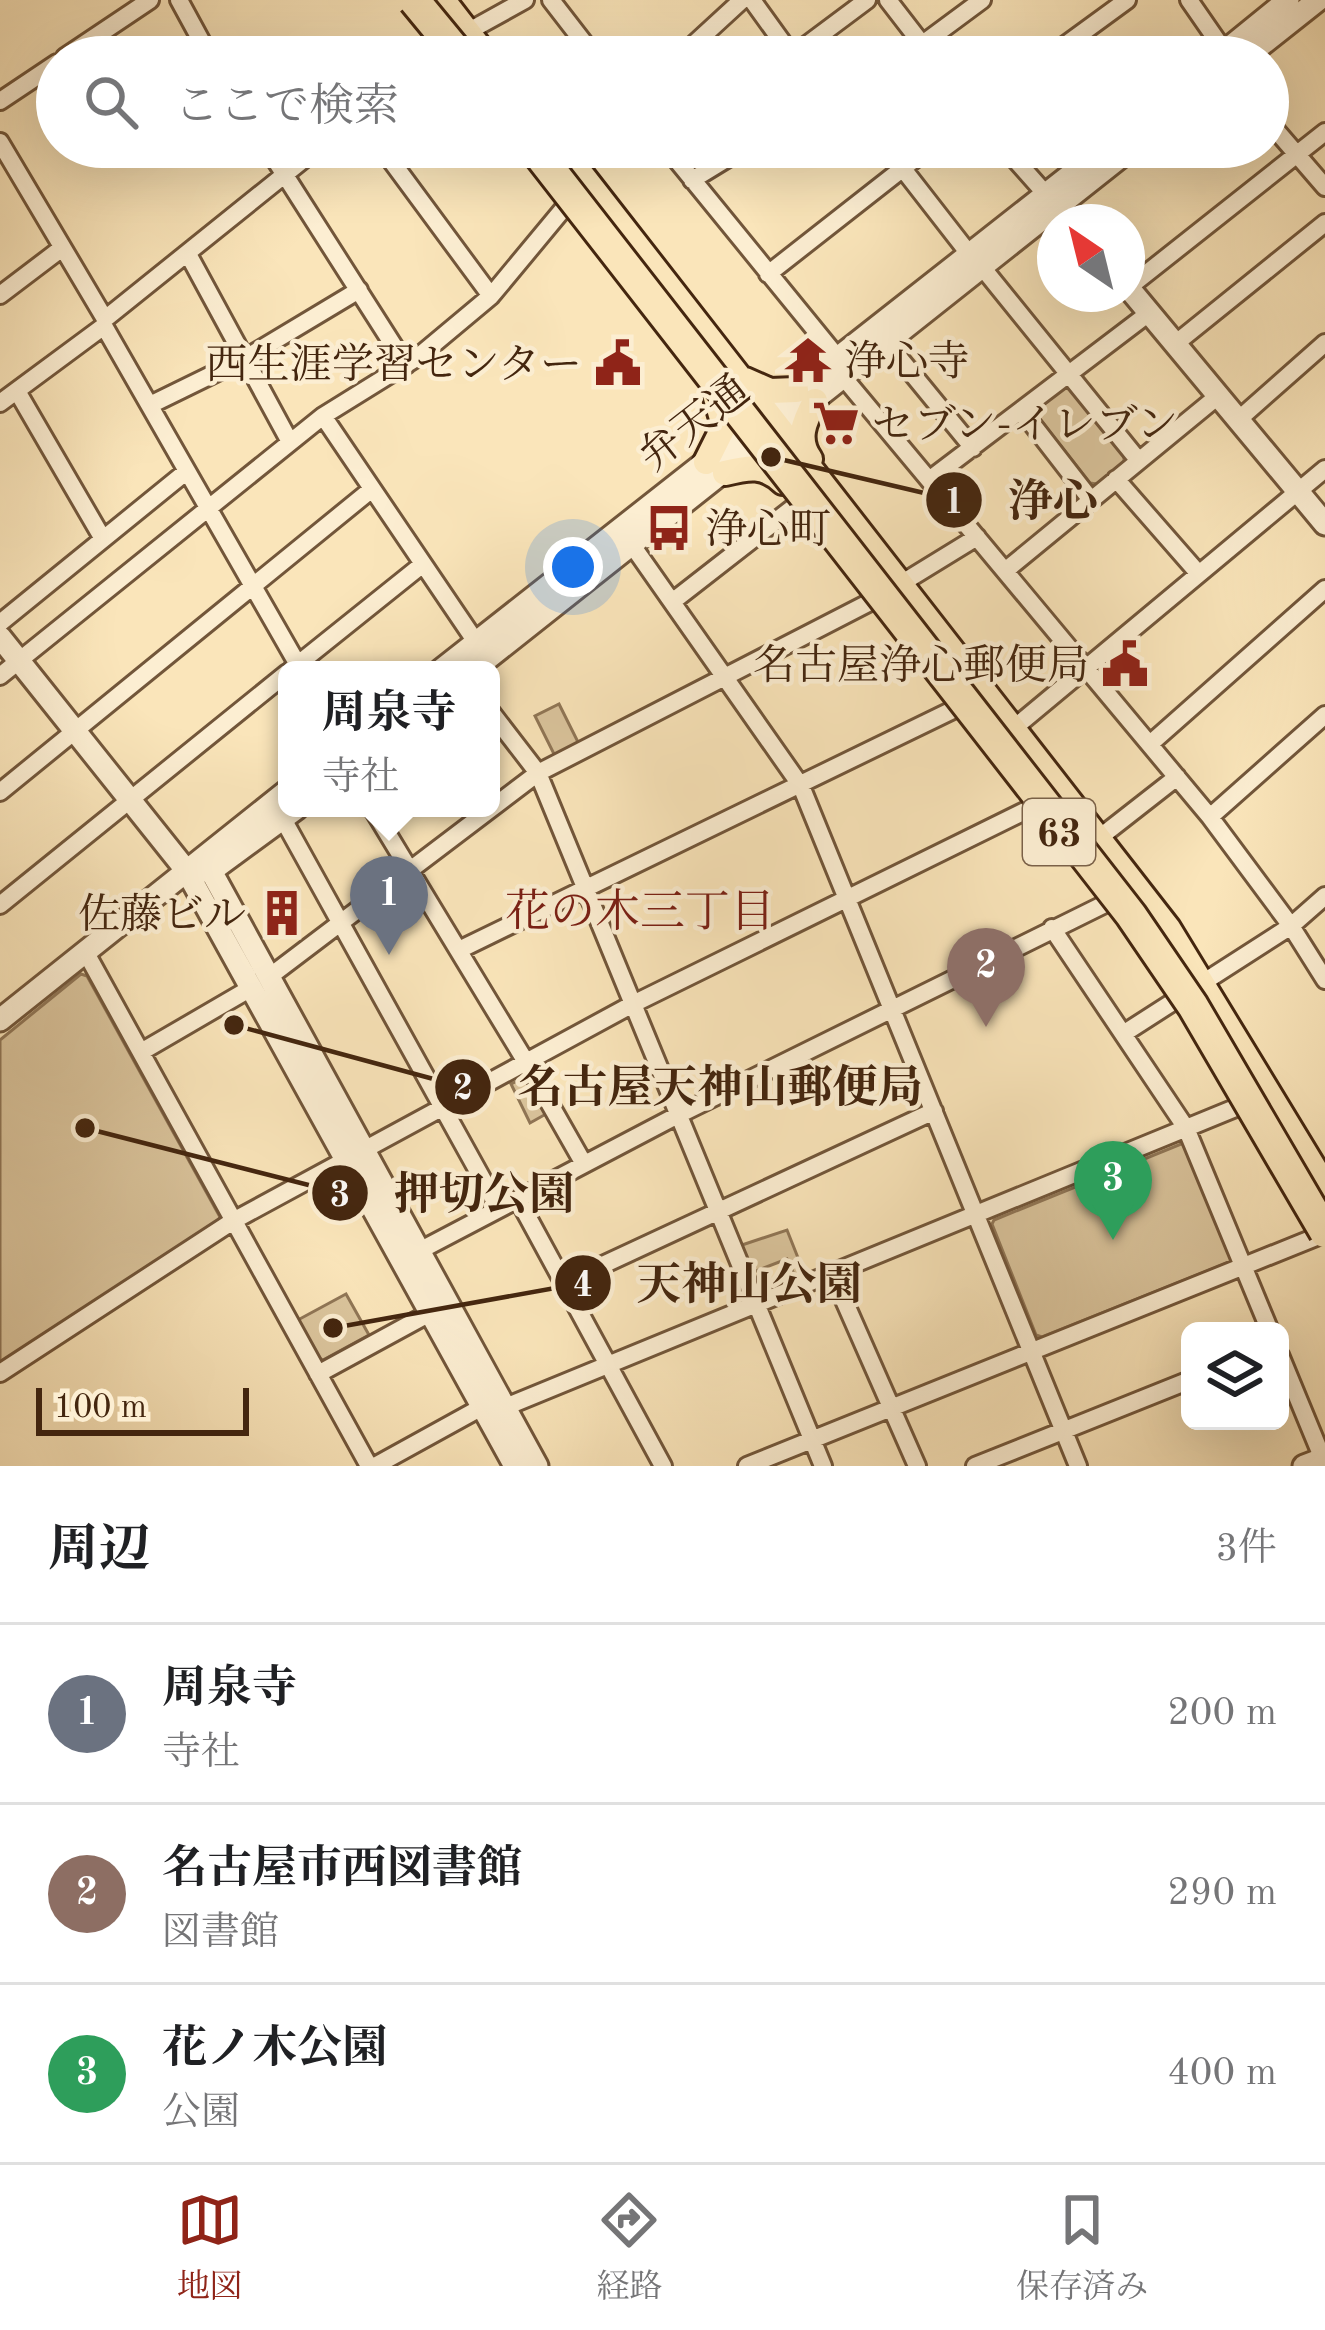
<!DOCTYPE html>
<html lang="ja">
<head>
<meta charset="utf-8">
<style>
  :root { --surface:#fff; --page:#f6f6f6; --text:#202124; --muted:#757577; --line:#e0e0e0; --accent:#8f2418 }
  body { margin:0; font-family:"Old Standard TT","Noto Serif JP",serif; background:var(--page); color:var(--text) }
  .controls { position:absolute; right:36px; bottom:36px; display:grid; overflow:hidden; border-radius:18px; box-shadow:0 12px 48px #0002 }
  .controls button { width:108px; height:108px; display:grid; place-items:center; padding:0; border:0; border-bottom:3px solid var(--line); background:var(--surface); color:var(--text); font:60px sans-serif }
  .compass { position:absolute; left:1037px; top:204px; width:108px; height:108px; border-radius:50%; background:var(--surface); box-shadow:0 12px 48px #0002; rotate:325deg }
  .scale { position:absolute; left:36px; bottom:30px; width:213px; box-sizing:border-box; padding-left:12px; border:6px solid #44260f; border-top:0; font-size:33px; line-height:42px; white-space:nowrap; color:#44260f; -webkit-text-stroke:9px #fceed2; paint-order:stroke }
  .you { position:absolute; left:573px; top:567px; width:42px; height:42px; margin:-30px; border:9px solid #fff; border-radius:50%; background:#1a73e8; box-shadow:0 0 0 18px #1a73e833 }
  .badge { display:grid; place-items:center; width:78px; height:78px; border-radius:50%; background:var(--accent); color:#fff; font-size:39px; font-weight:700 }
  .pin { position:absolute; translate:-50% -99px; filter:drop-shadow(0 3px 6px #0008) }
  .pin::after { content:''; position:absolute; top:63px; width:42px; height:36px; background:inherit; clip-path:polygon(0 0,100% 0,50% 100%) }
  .popup { position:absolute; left:278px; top:661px; width:222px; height:156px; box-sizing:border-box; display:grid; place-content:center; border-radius:18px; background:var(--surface); filter:drop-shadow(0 3px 9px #0005); font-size:39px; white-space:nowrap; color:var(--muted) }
  .popup b { font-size:45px; color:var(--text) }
  .popup::after { content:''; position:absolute; left:50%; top:100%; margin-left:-24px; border:24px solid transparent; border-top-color:var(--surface) }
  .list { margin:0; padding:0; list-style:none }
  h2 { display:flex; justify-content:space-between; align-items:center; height:156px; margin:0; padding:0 48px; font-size:51px }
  h2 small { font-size:39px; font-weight:400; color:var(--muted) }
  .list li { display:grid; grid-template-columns:78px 1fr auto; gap:36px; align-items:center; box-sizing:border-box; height:180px; padding:0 48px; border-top:3px solid var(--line) }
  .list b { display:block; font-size:45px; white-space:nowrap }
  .list p { margin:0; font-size:39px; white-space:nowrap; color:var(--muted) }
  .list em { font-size:39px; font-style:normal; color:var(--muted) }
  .icon { flex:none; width:66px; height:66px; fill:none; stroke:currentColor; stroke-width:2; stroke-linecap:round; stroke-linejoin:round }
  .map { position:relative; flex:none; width:1325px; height:1466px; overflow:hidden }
  .search { position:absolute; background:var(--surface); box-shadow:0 12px 48px #0002; left:36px; right:36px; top:36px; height:132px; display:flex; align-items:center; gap:30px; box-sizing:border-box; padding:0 42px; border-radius:66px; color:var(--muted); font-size:45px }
  .sheet { height:696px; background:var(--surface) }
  nav { display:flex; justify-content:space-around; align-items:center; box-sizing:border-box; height:168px; border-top:3px solid var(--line); background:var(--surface); font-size:33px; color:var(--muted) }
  nav a { display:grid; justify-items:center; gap:6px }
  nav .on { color:var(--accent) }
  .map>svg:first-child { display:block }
</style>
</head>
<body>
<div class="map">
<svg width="1325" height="1466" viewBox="0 0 1325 1466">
  <rect width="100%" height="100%" fill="#fae5ba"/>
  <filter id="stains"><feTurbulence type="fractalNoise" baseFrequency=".00167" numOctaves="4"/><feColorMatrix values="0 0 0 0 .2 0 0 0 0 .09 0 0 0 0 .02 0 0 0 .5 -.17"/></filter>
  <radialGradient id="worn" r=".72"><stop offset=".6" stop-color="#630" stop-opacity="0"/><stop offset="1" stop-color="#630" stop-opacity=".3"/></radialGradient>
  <path fill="#dbc59d" stroke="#907656" stroke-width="3" d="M1062,388L1071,389L1124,455V462L1097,484L1090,483L1036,414L1037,408Z
    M559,704L579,744L555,756L535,716Z
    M81,974L87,976L220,1217L217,1223L0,1365V1040Z
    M522,1079L529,1082L546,1114L530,1123L511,1084Z
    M1186,1142L1234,1256L1232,1261L1042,1337L1036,1335L992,1224L994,1220Z
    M787,1230L806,1278L797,1281L787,1259L751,1273L739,1246Z
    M346,1294L369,1335L323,1360L317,1357L296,1321Z"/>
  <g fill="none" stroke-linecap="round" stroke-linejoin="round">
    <defs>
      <path id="minor" d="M179,0L210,57
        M551,0L595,57
        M752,0L793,57
        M888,0L932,57
        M1189,0L1225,52
        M469,31L525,0
        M792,56L867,0
        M65,57L150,0
        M680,57L742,0
        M905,57L982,0
        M1049,57L1127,0
        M0,101L57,63
        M1268,121L1325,187
        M0,142L105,319
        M267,147L406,365
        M381,147L491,296
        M666,147L838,358
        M886,147L970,255
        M1004,147L1051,200
        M692,180L746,147
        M188,254L290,442
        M982,267L1139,461
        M768,274L930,147
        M1128,288L1325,132
        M0,295L62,248
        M104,326L301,670
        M887,343L973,448
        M1175,344L1325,223
        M844,378L1210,817L1291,926L1325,980
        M17,391L103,539
        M0,403L104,326L105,319L319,147
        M150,405L244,359L359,290
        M1022,411L1091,500
        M323,416L476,642L474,649
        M1238,420L1325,343
        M1116,479L1199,574
        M929,480L1149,313
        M632,545L801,786L1078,1466
        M1005,571L1218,396
        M672,602L799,503
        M0,623L187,471
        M292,669L423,564
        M0,676L323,416L418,357L491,296L569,202
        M491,712L538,773L823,1466
        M1014,728L1325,469
        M1150,744L1325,589
        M0,792L372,489
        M372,808L526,1062L584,1164
        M1210,817L1325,715
        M283,819L499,1209
        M1099,838L1177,777
        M0,905L287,673
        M1052,928L1186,1128L1270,1331
        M459,950L961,706
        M85,951L369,1466
        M269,977L538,773L876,599L977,537
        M1123,1034L1291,926L1325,896
        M141,1052L251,988
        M518,1199L663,1466
        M419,1251L678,1115L1111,901
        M832,1273L917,1466
        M564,1283L934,1111
        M1280,1355L1325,1464
        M0,1373L233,1221L633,1004L1039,804
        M318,1374L430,1313
        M375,1466L482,1407H505L1245,1104
        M747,1466L1321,1235
        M975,1466L1190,1380"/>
      <path id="tertiary" d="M1218,57L1288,0
        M1246,57L1318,0
        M1127,286L1325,524
        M0,637L186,870L515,1466
        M441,670L1106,147
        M473,670L1133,147
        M198,871H211L297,808
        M211,871L537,1466
        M0,1020L287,791
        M1304,1466L1325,1458"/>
      <path id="primary" d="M560,147L1168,928L1325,1186
        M745,380L770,391L796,390
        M810,459C796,439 804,422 815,401
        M706,462L724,426L715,394
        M725,473C749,467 764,464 783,482"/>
      <path id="motorway" d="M439,0L483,57"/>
    </defs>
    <use href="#minor" stroke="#72563a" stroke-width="22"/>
    <use href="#tertiary" stroke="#72563a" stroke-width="27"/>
    <use href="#primary" stroke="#44260f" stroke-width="30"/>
    <use href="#motorway" stroke="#44260f" stroke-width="36"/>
    <use href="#minor" stroke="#fceed2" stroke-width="16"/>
    <use href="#tertiary" stroke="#fceed2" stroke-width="21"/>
    <use href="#primary" stroke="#fae5ba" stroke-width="24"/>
    <use href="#motorway" stroke="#fae5ba" stroke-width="30"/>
    <defs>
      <path id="motorway-bridge" d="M414,0L461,57
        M533,147L1131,915L1193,1006L1325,1232"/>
    </defs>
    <use href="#motorway-bridge" stroke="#44260f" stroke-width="36" stroke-linecap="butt"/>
    <use href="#motorway-bridge" stroke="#fae5ba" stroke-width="30"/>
  </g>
  <defs>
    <symbol id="temple-bare" viewBox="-9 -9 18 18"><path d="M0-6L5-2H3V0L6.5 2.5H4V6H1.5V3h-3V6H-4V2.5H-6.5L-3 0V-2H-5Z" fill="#8f2418" stroke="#fceed2" stroke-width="2.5" paint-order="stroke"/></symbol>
    <symbol id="civic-bare" viewBox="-9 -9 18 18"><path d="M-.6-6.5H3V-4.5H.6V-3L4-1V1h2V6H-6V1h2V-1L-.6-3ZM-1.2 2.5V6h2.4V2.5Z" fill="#8f2418" stroke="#fceed2" stroke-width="2.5" paint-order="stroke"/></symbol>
    <symbol id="supermarket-bare" viewBox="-9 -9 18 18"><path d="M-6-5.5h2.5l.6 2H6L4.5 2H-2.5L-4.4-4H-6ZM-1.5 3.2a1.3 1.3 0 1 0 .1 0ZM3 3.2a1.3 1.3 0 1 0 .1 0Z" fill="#8f2418" stroke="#fceed2" stroke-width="2.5" paint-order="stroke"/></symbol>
    <symbol id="bus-bare" viewBox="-9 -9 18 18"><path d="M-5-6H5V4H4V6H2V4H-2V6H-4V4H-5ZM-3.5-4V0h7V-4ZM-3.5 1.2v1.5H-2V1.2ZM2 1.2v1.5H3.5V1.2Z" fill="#8f2418" stroke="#fceed2" stroke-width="2.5" paint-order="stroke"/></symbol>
    <symbol id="building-bare" viewBox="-9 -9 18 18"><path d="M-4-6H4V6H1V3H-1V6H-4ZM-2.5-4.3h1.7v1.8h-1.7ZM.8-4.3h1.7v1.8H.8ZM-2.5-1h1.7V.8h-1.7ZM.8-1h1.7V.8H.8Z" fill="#8f2418" stroke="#fceed2" stroke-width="2.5" paint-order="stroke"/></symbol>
  </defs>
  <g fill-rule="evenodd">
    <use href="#temple-bare" x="775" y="327" width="66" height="66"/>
    <use href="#civic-bare" x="585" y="330" width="66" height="66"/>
    <use href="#supermarket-bare" x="803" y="390" width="66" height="66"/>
    <use href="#bus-bare" x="636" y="495" width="66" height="66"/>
    <use href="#civic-bare" x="1092" y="631" width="66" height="66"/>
    <use href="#building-bare" x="249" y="880" width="66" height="66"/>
  </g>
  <g text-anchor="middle" stroke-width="9" stroke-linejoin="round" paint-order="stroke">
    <rect fill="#fceed2" stroke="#7b624a" stroke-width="3" x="1023" y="799" width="72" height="66" rx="9"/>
    <g font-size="39" font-weight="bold" fill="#44260f">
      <text x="1059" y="846">63</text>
    </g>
    <g font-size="42" fill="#44260f" stroke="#fceed2" text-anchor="start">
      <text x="844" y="375">浄心寺</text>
      <text x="582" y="378" text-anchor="end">西生涯学習センター</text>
      <text x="872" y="438">セブン-イレブン</text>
      <text x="705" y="543">浄心町</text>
      <text x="1089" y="679" text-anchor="end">名古屋浄心郵便局</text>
      <text x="246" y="928" text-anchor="end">佐藤ビル</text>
    </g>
    <g font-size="42" fill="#44260f" stroke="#fceed2">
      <text transform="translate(693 422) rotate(-38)" y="15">弁天通</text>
    </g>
    <g font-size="45" fill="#7a1f14" stroke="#fceed2">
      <text x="640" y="926">花の木三丁目</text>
    </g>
  </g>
  <path fill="none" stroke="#44260f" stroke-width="4.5" d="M771 457L954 500M234 1025L463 1087M85 1128L340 1193M333 1328L583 1283"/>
  <g fill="#44260f" stroke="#fceed2" stroke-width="4.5">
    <circle cx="771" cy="457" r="12"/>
    <circle cx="234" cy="1025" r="12"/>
    <circle cx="85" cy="1128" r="12"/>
    <circle cx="333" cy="1328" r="12"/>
    <circle cx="954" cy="500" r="30"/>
    <circle cx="463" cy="1087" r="30"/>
    <circle cx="340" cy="1193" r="30"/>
    <circle cx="583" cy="1283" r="30"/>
  </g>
  <g font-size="36" text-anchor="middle" font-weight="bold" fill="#fff">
    <text x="954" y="513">1</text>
    <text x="463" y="1099">2</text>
    <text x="340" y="1206">3</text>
    <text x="583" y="1296">4</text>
  </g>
  <g font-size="45" text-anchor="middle" font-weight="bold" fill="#44260f" stroke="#fceed2" stroke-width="9" stroke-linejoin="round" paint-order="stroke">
    <text x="1053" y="516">浄心</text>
    <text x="720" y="1102">名古屋天神山郵便局</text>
    <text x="484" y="1209">押切公園</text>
    <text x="749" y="1299">天神山公園</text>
  </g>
  <rect width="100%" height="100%" filter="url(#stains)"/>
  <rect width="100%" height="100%" fill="url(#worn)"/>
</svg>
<div class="controls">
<button><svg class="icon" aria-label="layers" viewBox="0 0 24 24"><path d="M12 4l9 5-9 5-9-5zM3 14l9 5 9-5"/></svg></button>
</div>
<svg class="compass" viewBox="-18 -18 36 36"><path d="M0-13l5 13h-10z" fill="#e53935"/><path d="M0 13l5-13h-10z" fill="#757577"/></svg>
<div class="scale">100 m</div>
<div class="you"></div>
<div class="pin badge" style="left:389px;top:955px;background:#6b7280">1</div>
<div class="popup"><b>周泉寺</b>寺社</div>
<div class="pin badge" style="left:986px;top:1027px;background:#8d6e63">2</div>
<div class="pin badge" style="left:1113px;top:1240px;background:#2e9e5b">3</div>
<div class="search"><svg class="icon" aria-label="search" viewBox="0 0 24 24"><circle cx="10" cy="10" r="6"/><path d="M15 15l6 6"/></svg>ここで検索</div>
</div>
<section class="sheet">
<h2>周辺<small>3件</small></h2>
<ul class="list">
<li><span class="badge" style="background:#6b7280">1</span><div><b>周泉寺</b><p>寺社</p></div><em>200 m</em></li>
<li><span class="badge" style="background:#8d6e63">2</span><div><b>名古屋市西図書館</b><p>図書館</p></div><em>290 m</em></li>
<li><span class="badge" style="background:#2e9e5b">3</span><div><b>花ノ木公園</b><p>公園</p></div><em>400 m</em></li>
</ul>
</section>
<nav>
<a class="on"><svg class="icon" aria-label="map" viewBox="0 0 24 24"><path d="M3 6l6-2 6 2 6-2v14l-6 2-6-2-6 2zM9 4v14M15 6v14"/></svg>地図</a>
<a><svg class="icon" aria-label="directions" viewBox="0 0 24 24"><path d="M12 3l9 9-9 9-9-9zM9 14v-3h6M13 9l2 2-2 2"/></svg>経路</a>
<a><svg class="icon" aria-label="saved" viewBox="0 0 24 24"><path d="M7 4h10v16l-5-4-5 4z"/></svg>保存済み</a>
</nav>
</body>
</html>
